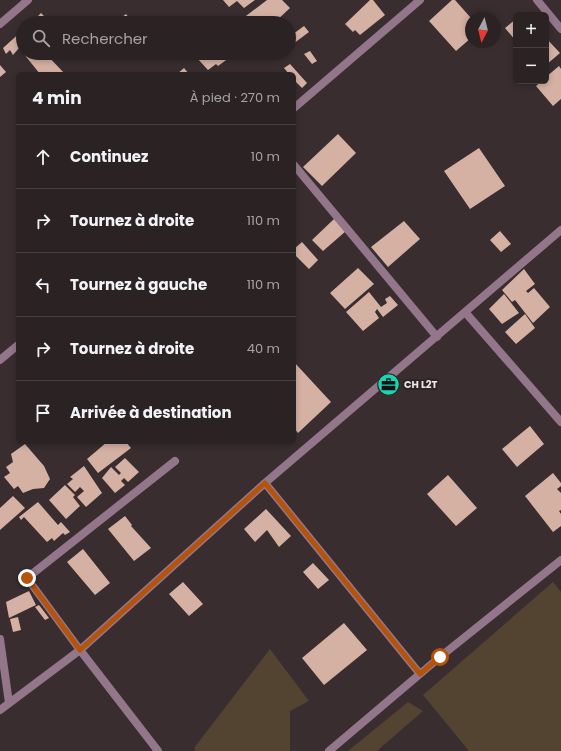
<!DOCTYPE html>
<html lang="fr">
<head>
<meta charset="utf-8">
<style>
  :root { --surface:#2b2223; --page:#372f30; --text:#f1f3f6; --muted:#a6a4a6; --line:#473f41 }
  body { margin:0; font-family:Poppins,sans-serif; background:var(--page); color:var(--text) }
  .controls { position:absolute; right:12px; top:12px; display:grid; overflow:hidden; border-radius:6px; box-shadow:0 2px 6px #0003 }
  .controls button { width:36px; height:36px; display:grid; place-items:center; padding:0; border:0; border-bottom:1px solid var(--line); background:var(--surface); color:var(--text); font:20px sans-serif }
  .compass { position:absolute; left:465px; top:12px; width:36px; height:36px; border-radius:50%; background:var(--surface); box-shadow:0 2px 6px #0003; rotate:187deg }
  .stop { position:absolute; width:12px; height:12px; margin:-9px; border:3px solid #b45309; border-radius:50%; background:#fff }
  .stop.end { background:#b45309; border-color:#fff; box-shadow:0 1px 4px #0008 }
  .list { margin:0; padding:0; list-style:none }
  h2 { display:flex; justify-content:space-between; align-items:center; height:52px; margin:0; padding:0 16px; font-size:17px }
  h2 small { font-size:13px; font-weight:400; color:var(--muted) }
  .list li { display:grid; grid-template-columns:26px 1fr auto; gap:12px; align-items:center; box-sizing:border-box; height:64px; padding:0 16px; border-top:1px solid var(--line) }
  .list b { display:block; font-size:15px; white-space:nowrap }
  .list em { font-size:13px; font-style:normal; color:var(--muted) }
  .icon { flex:none; width:22px; height:22px; fill:none; stroke:currentColor; stroke-width:2; stroke-linecap:round; stroke-linejoin:round }
  .map { position:relative; flex:none; width:561px; height:751px; overflow:hidden }
  .search { position:absolute; background:var(--surface); box-shadow:0 2px 6px #0003; left:16px; top:16px; width:280px; height:44px; display:flex; align-items:center; gap:10px; box-sizing:border-box; padding:0 14px; border-radius:22px; color:var(--muted); font-size:15px }
  .panel { position:absolute; background:var(--surface); box-shadow:0 2px 6px #0003; left:16px; top:72px; width:280px; height:372px; border-radius:6px }
  .map>svg:first-child { display:block }
</style>
</head>
<body>
<div class="map">
<svg width="561" height="751" viewBox="0 0 561 751">
  <rect width="100%" height="100%" fill="#392d2f"/>
  <path fill="#524430" d="M553,582L561,592V751H469L423,695Z
    M270,649L309,701L290,711V751H196L194,748Z
    M408,702L423,711L377,751H348Z"/>
  <path fill="#d5b1a3" fill-rule="evenodd" d="M223,0H255L244,8L237,1L229,7Z
    M267,0H282L290,8L274,23H246L242,19ZM257,17L260,21L255,22L254,20Z
    M370,0H373L385,15L360,35L355,30L353,32L345,24Z
    M452,0H455L471,18V38L456,51L429,21Z
    M41,13L50,22L31,23Z
    M126,14L133,23H114Z
    M516,19V41L505,28Z
    M304,26L309,32L289,47V37Z
    M23,30V53H45L65,74H40L19,48L13,55L10,50L6,54L3,48Z
    M546,38L560,53L546,65Z
    M310,51L317,61L312,64L304,54Z
    M202,53H231L233,55L218,66L216,64L208,70L197,58Z
    M290,64L307,83L302,88L294,80V74H289L284,68Z
    M0,65L6,72L0,77Z
    M559,66L561,69V99L553,106L536,86L542,81H546V77Z
    M184,68L189,74H177Z
    M338,134L356,153L322,186L303,167Z
    M479,148L505,186L470,209L444,171Z
    M334,219L346,231L323,251L312,240Z
    M404,221L420,239L388,267L371,247Z
    M500,231L511,244L501,252L490,240Z
    M302,242L318,260L309,269L294,254V249Z
    M358,268L374,284L345,309L330,293Z
    M524,269L535,284L526,291L528,293L534,288L550,307L533,323L515,300L512,302L502,290Z
    M369,292L381,307L387,303L385,299L390,296L398,305L383,317L377,309L375,312L379,318L363,331L346,312Z
    M504,294L519,313L502,324L489,309Z
    M525,314L535,328L516,344L505,332Z
    M294,362L331,402L298,433L294,428Z
    M530,426L544,444L517,467L502,449Z
    M107,442H126L131,448L98,473L87,459Z
    M25,444L44,466L50,479L44,488L33,489L23,493L18,486L14,489L4,477L10,473L6,467L13,462L11,454Z
    M125,458L139,472L128,482L124,478L121,481L125,485L115,493L102,478L111,467L119,475L121,473L115,467Z
    M84,466L102,493L86,507L77,497L84,491L80,487L75,492L67,484L73,479L70,477Z
    M553,473L561,483V486L557,489L561,493V510L559,511L561,514V526L553,532L525,496Z
    M448,475L477,508L456,526L427,494Z
    M65,485L75,495L73,497L80,506L66,519L49,500Z
    M13,496L25,508L0,530V508Z
    M38,502L58,525L61,522L70,532L65,535L63,533L54,541L52,538L47,542L24,517L21,520L19,517Z
    M266,509L291,536L279,547L267,530L255,542L244,529Z
    M125,516L132,525L131,526L151,548L134,561L108,529Z
    M83,549L110,583L95,595L67,562Z
    M313,563L329,580L318,589L303,572Z
    M183,582L203,604L189,616L169,594Z
    M29,591L36,605L9,618L6,602Z
    M39,605L49,618L45,620L35,607Z
    M18,617L21,630L13,632L10,619Z
    M344,623L367,650L324,685L302,658Z"/>
  <g fill="none" stroke-linecap="round" stroke-linejoin="round">
    <path stroke="#94768b" stroke-width="8" d="M537,0L561,29
      M0,24L28,0
      M294,108L420,0
      M294,165L437,337
      M465,312L561,422
      M0,360L18,345
      M265,483L420,674
      M0,639L9,703
      M0,710L80,650L265,483L561,230
      M158,751L80,650L27,578L175,461
      M329,751L440,657L561,560"/>
  </g>
  <g fill="none" stroke-linecap="round" stroke-linejoin="round">
    <path stroke="#b45309" stroke-width="5" d="M27,578L80,650L265,483L420,674L440,657"/>
  </g>
  <defs>
    <symbol id="office-disc" viewBox="-11 -11 22 22"><circle r="9.5" fill="#19d5b2" stroke="#2f2425"/><path d="M-6-3h4V-5.5h4V-3h4V5H-6ZM-1-4.5V-3h2v-1.5ZM-6 0V1H6V0Z" fill="#111"/></symbol>
  </defs>
  <g fill-rule="evenodd">
    <use href="#office-disc" x="376" y="372" width="25" height="25"/>
  </g>
  <g text-anchor="middle" stroke-width="4" stroke-linejoin="round" paint-order="stroke">
    <g font-size="10" font-weight="bold" fill="#efe8e8" stroke="#2f2425" text-anchor="start">
      <text x="404" y="388">CH L2T</text>
    </g>
  </g>
</svg>
<div class="controls">
<button>+</button>
<button>−</button>
</div>
<svg class="compass" viewBox="-18 -18 36 36"><path d="M0-13l5 13h-10z" fill="#e53935"/><path d="M0 13l5-13h-10z" fill="#a6a4a6"/></svg>
<div class="stop" style="left:440px;top:657px"></div>
<div class="stop end" style="left:27px;top:578px"></div>
<div class="search"><svg class="icon" aria-label="search" viewBox="0 0 24 24"><circle cx="10" cy="10" r="6"/><path d="M15 15l6 6"/></svg>Rechercher</div>
<section class="panel">
<h2>4 min<small>À pied · 270 m</small></h2>
<ul class="list">
<li><svg class="icon" aria-label="ahead" viewBox="0 0 24 24"><path d="M12 20V5M6 11l6-6 6 6"/></svg><div><b>Continuez</b></div><em>10 m</em></li>
<li><svg class="icon" aria-label="right" viewBox="0 0 24 24"><path d="M7 20v-9h11M14 6l5 5-5 5"/></svg><div><b>Tournez à droite</b></div><em>110 m</em></li>
<li><svg class="icon" aria-label="left" viewBox="0 0 24 24"><path d="M17 20v-9H6M10 6l-5 5 5 5"/></svg><div><b>Tournez à gauche</b></div><em>110 m</em></li>
<li><svg class="icon" aria-label="right" viewBox="0 0 24 24"><path d="M7 20v-9h11M14 6l5 5-5 5"/></svg><div><b>Tournez à droite</b></div><em>40 m</em></li>
<li><svg class="icon" aria-label="arrive" viewBox="0 0 24 24"><path d="M6 21V4h12l-3 4 3 4H6"/></svg><div><b>Arrivée à destination</b></div></li>
</ul>
</section>
</div>
</body>
</html>
